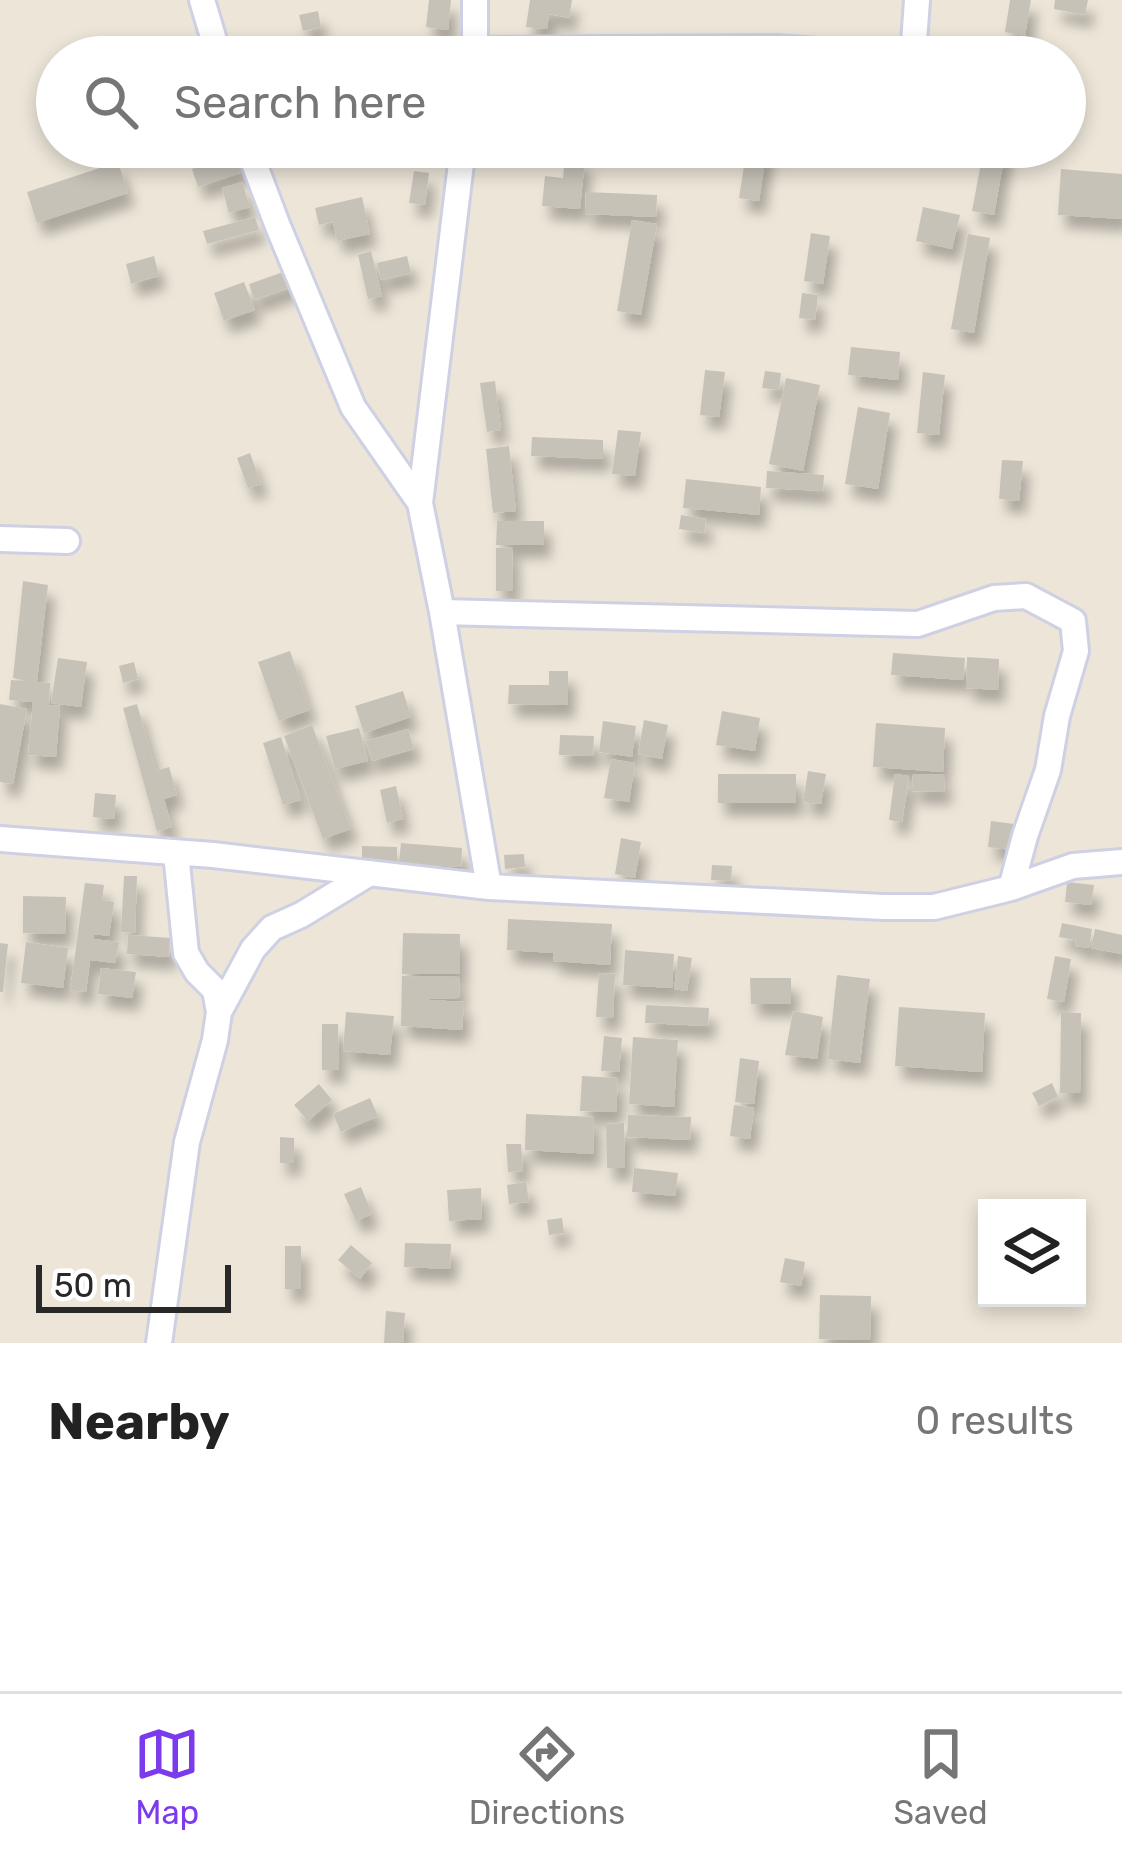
<!DOCTYPE html>
<html lang="en">
<head>
<meta charset="utf-8">
<style>
  :root { --surface:#fff; --page:#f6f6f6; --text:#222; --muted:#767676; --line:#e0e0e0; --accent:#7c3aed }
  body { margin:0; font-family:Rubik,sans-serif; background:var(--page); color:var(--text) }
  .controls { position:absolute; right:36px; bottom:36px; display:grid; overflow:hidden; border-radius:0px; box-shadow:0 6px 18px #0003 }
  .controls button { width:108px; height:108px; display:grid; place-items:center; padding:0; border:0; border-bottom:3px solid var(--line); background:var(--surface); color:var(--text); font:60px sans-serif }
  .scale { position:absolute; left:36px; bottom:30px; width:195px; box-sizing:border-box; padding-left:12px; border:6px solid #282828; border-top:0; font-size:33px; line-height:42px; white-space:nowrap; color:#282828; -webkit-text-stroke:9px #fff; paint-order:stroke }
  .list { margin:0; padding:0; list-style:none }
  h2 { display:flex; justify-content:space-between; align-items:center; height:156px; margin:0; padding:0 48px; font-size:51px }
  h2 small { font-size:39px; font-weight:400; color:var(--muted) }
  .icon { flex:none; width:66px; height:66px; fill:none; stroke:currentColor; stroke-width:2; stroke-linecap:round; stroke-linejoin:round }
  .map { position:relative; flex:none; width:1122px; height:1343px; overflow:hidden }
  .search { position:absolute; background:var(--surface); box-shadow:0 6px 18px #0003; left:36px; right:36px; top:36px; height:132px; display:flex; align-items:center; gap:30px; box-sizing:border-box; padding:0 42px; border-radius:66px; color:var(--muted); font-size:45px }
  .sheet { height:348px; background:var(--surface) }
  nav { display:flex; justify-content:space-around; align-items:center; box-sizing:border-box; height:168px; border-top:3px solid var(--line); background:var(--surface); font-size:33px; color:var(--muted) }
  nav a { display:grid; justify-items:center; gap:6px }
  nav .on { color:var(--accent) }
  .map>svg:first-child { display:block }
</style>
</head>
<body>
<div class="map">
<svg width="1122" height="1343" viewBox="0 0 1122 1343">
  <defs>
    <filter id="shadow"><feDropShadow dx="7" dy="13" stdDeviation="6" flood-color="#0004"/></filter>
  </defs>
  <rect width="100%" height="100%" fill="#ece5d8"/>
  <path fill="#c7c2b8" filter="url(#shadow)" d="M429,0H451L448,30L426,27Z
    M530,0H572L569,18L549,14L547,29L526,27Z
    M1010,0H1031L1025,36L1005,32Z
    M1055,0H1088L1085,15L1054,9Z
    M318,11L321,27L303,31L299,15Z
    M747,147H767L759,201L739,198Z
    M984,147H1006L994,215L972,211Z
    M237,153L243,172L198,187L192,169Z
    M565,157L585,159L580,209L542,206L545,176L563,178Z
    M118,162L128,193L37,223L27,192Z
    M1061,169L1122,174V219L1058,215Z
    M414,171L429,173L425,205L409,203Z
    M242,182L250,207L229,213L222,188Z
    M586,192L657,195L656,217L585,214Z
    M362,197L370,234L337,241L333,222L319,225L315,208Z
    M923,207L960,215L952,249L916,241Z
    M255,217L259,230L207,244L203,231Z
    M632,220L657,224L641,315L617,311Z
    M811,233L830,236L823,284L804,281Z
    M968,234L990,238L974,333L951,329Z
    M371,251L382,296L368,299L358,255Z
    M154,256L159,276L131,284L126,264Z
    M407,256L411,273L381,280L377,263Z
    M289,270L294,286L254,300L249,284Z
    M244,282L255,310L224,321L214,293Z
    M802,293L818,295L815,320L799,318Z
    M851,347L900,352L898,380L848,375Z
    M705,370L725,372L719,417L700,415Z
    M765,371L781,373L779,390L762,388Z
    M923,372L945,375L939,435L917,433Z
    M786,378L820,385L803,471L769,464Z
    M495,381L501,430L487,432L480,383Z
    M858,407L890,413L878,489L845,484Z
    M618,430L641,432L635,476L612,474Z
    M532,437L603,440V459L531,456Z
    M509,446L516,511L493,513L486,449Z
    M250,453L261,484L248,488L237,458Z
    M1002,460L1023,461L1019,501L999,499Z
    M767,471L824,475L823,491L766,488Z
    M686,479L761,487L759,515L683,508Z
    M681,515L706,519L704,533L679,529Z
    M497,521H544V545H496Z
    M512,547L513,591H496V548Z
    M23,581L48,585L37,682L50,683L49,705L60,706L56,757L28,755L33,702L9,700L11,680L27,681L13,678Z
    M290,651L310,710L279,721L258,662Z
    M893,653L965,658L963,680L891,675Z
    M967,657L999,659L998,690L966,688Z
    M58,658L87,662L81,707L51,703Z
    M134,662L138,679L123,683L119,666Z
    M549,671H568V705L508,704L509,685H549Z
    M403,691L411,717L364,733L355,706Z
    M0,704L27,709L13,784L0,782Z
    M137,704L156,771L169,767L177,795L164,799L172,827L157,831L123,708Z
    M722,711L760,718L755,751L716,745Z
    M644,720L668,725L662,759L638,754Z
    M603,721L636,726L632,757L599,752Z
    M876,723L945,728L943,772L873,767Z
    M312,725L351,829L323,839L284,736Z
    M359,728L368,761L335,769L326,736Z
    M408,729L414,749L372,761L366,741Z
    M560,735L594,736L593,756L559,755Z
    M281,737L301,800L283,805L263,743Z
    M611,759L635,763L629,802L604,798Z
    M808,771L826,774L821,804L803,802Z
    M718,774H796V803H718Z
    M895,774L909,776L902,822L889,820Z
    M913,774L945,775L944,792L912,791Z
    M396,786L403,819L387,823L380,790Z
    M95,793L116,795L114,819L93,817Z
    M991,821L1022,825L1019,851L988,847Z
    M621,838L641,842L635,878L615,874Z
    M401,843L462,848L461,867L399,863Z
    M362,846L397,847V862H362Z
    M524,854L525,867L505,869L504,855Z
    M712,865L732,866L731,881L711,880Z
    M124,876H137L135,933L121,932Z
    M1067,882L1094,885L1091,905L1065,902Z
    M85,883L104,885L102,900L114,902L109,936L94,934L93,939L119,942L115,963L90,960L86,992L70,990Z
    M23,896L66,897L65,934L23,933Z
    M508,919L612,924L610,965L553,961V953L507,950Z
    M1062,923L1092,929L1089,948L1075,946L1076,940L1059,937Z
    M1095,929L1122,935V954L1091,948Z
    M403,933L460,934V974H402Z
    M128,935L170,938L169,957L127,954Z
    M26,942L68,948L63,988L21,983Z
    M0,943L8,944L3,992H0Z
    M625,950L674,954L672,988L623,985Z
    M678,956L692,958L687,991L674,989Z
    M1055,956L1071,959L1064,1002L1047,999Z
    M101,968L136,972L132,998L98,994Z
    M599,973L615,974L613,1018L596,1017Z
    M837,975L870,979L860,1063L828,1059Z
    M402,976L460,977L459,998L414,999L464,1002L462,1030L401,1026Z
    M750,978H791V1004H751Z
    M646,1005L709,1008L708,1026L645,1023Z
    M899,1007L985,1013L982,1072L895,1066Z
    M793,1011L823,1017L817,1059L785,1055Z
    M346,1012L394,1016L390,1055L343,1051Z
    M1061,1013H1081L1080,1093H1060Z
    M322,1024H338L339,1070H322Z
    M604,1036L622,1038L619,1072L601,1071Z
    M633,1037L678,1040L674,1107L629,1104Z
    M740,1058L759,1061L754,1104L735,1102Z
    M582,1076L618,1078L616,1112L580,1111Z
    M1052,1083L1058,1097L1039,1106L1032,1093Z
    M319,1084L332,1100L308,1121L294,1105Z
    M370,1098L378,1116L341,1132L333,1114Z
    M734,1105L754,1108L750,1139L730,1136Z
    M526,1114L594,1117L593,1154L525,1150Z
    M628,1115L691,1117L690,1140L627,1137Z
    M624,1123L625,1168H607L606,1124Z
    M280,1137L294,1138V1163H280Z
    M506,1144H521L523,1171L508,1172Z
    M634,1168L678,1173L675,1196L632,1192Z
    M526,1182L529,1202L509,1204L507,1185Z
    M361,1187L372,1214L356,1221L344,1194Z
    M481,1188L482,1219L449,1221L447,1190Z
    M562,1218L564,1233L549,1235L547,1220Z
    M405,1243L451,1244L450,1269L404,1267Z
    M351,1245L372,1263L360,1279L338,1260Z
    M285,1246H301V1289H285Z
    M785,1258L805,1262L801,1286L780,1282Z
    M820,1295L871,1296L870,1340L819,1339Z
    M386,1311L405,1313L403,1343H384Z"/>
  <g fill="none" stroke-linecap="round" stroke-linejoin="round">
    <defs>
      <path id="minor" d="M202,0L219,57
        M475,50L776,48L910,57
        M475,57V0
        M913,57L917,0
        M248,147L277,224L353,407L420,503
        M463,147L420,503L442,612L489,887
        M0,539L67,541
        M442,612L918,624L994,598L1026,596L1073,621L1076,651L1057,716L1048,770L1025,836L1011,888
        M0,839L213,855L489,887L883,907H934L1011,888L1073,866L1122,862
        M219,1012L253,949L272,928L301,915L370,873
        M159,1343L187,1142L215,1040L219,1012L215,990L197,972L186,953L176,853"/>
    </defs>
    <use href="#minor" stroke="#ced0e3" stroke-width="30"/>
    <use href="#minor" stroke="#fff" stroke-width="24"/>
  </g>
</svg>
<div class="controls">
<button><svg class="icon" aria-label="layers" viewBox="0 0 24 24"><path d="M12 4l9 5-9 5-9-5zM3 14l9 5 9-5"/></svg></button>
</div>
<div class="scale">50 m</div>
<div class="search"><svg class="icon" aria-label="search" viewBox="0 0 24 24"><circle cx="10" cy="10" r="6"/><path d="M15 15l6 6"/></svg>Search here</div>
</div>
<section class="sheet">
<h2>Nearby<small>0 results</small></h2>
<ul class="list">
</ul>
</section>
<nav>
<a class="on"><svg class="icon" aria-label="map" viewBox="0 0 24 24"><path d="M3 6l6-2 6 2 6-2v14l-6 2-6-2-6 2zM9 4v14M15 6v14"/></svg>Map</a>
<a><svg class="icon" aria-label="directions" viewBox="0 0 24 24"><path d="M12 3l9 9-9 9-9-9zM9 14v-3h6M13 9l2 2-2 2"/></svg>Directions</a>
<a><svg class="icon" aria-label="saved" viewBox="0 0 24 24"><path d="M7 4h10v16l-5-4-5 4z"/></svg>Saved</a>
</nav>
</body>
</html>
